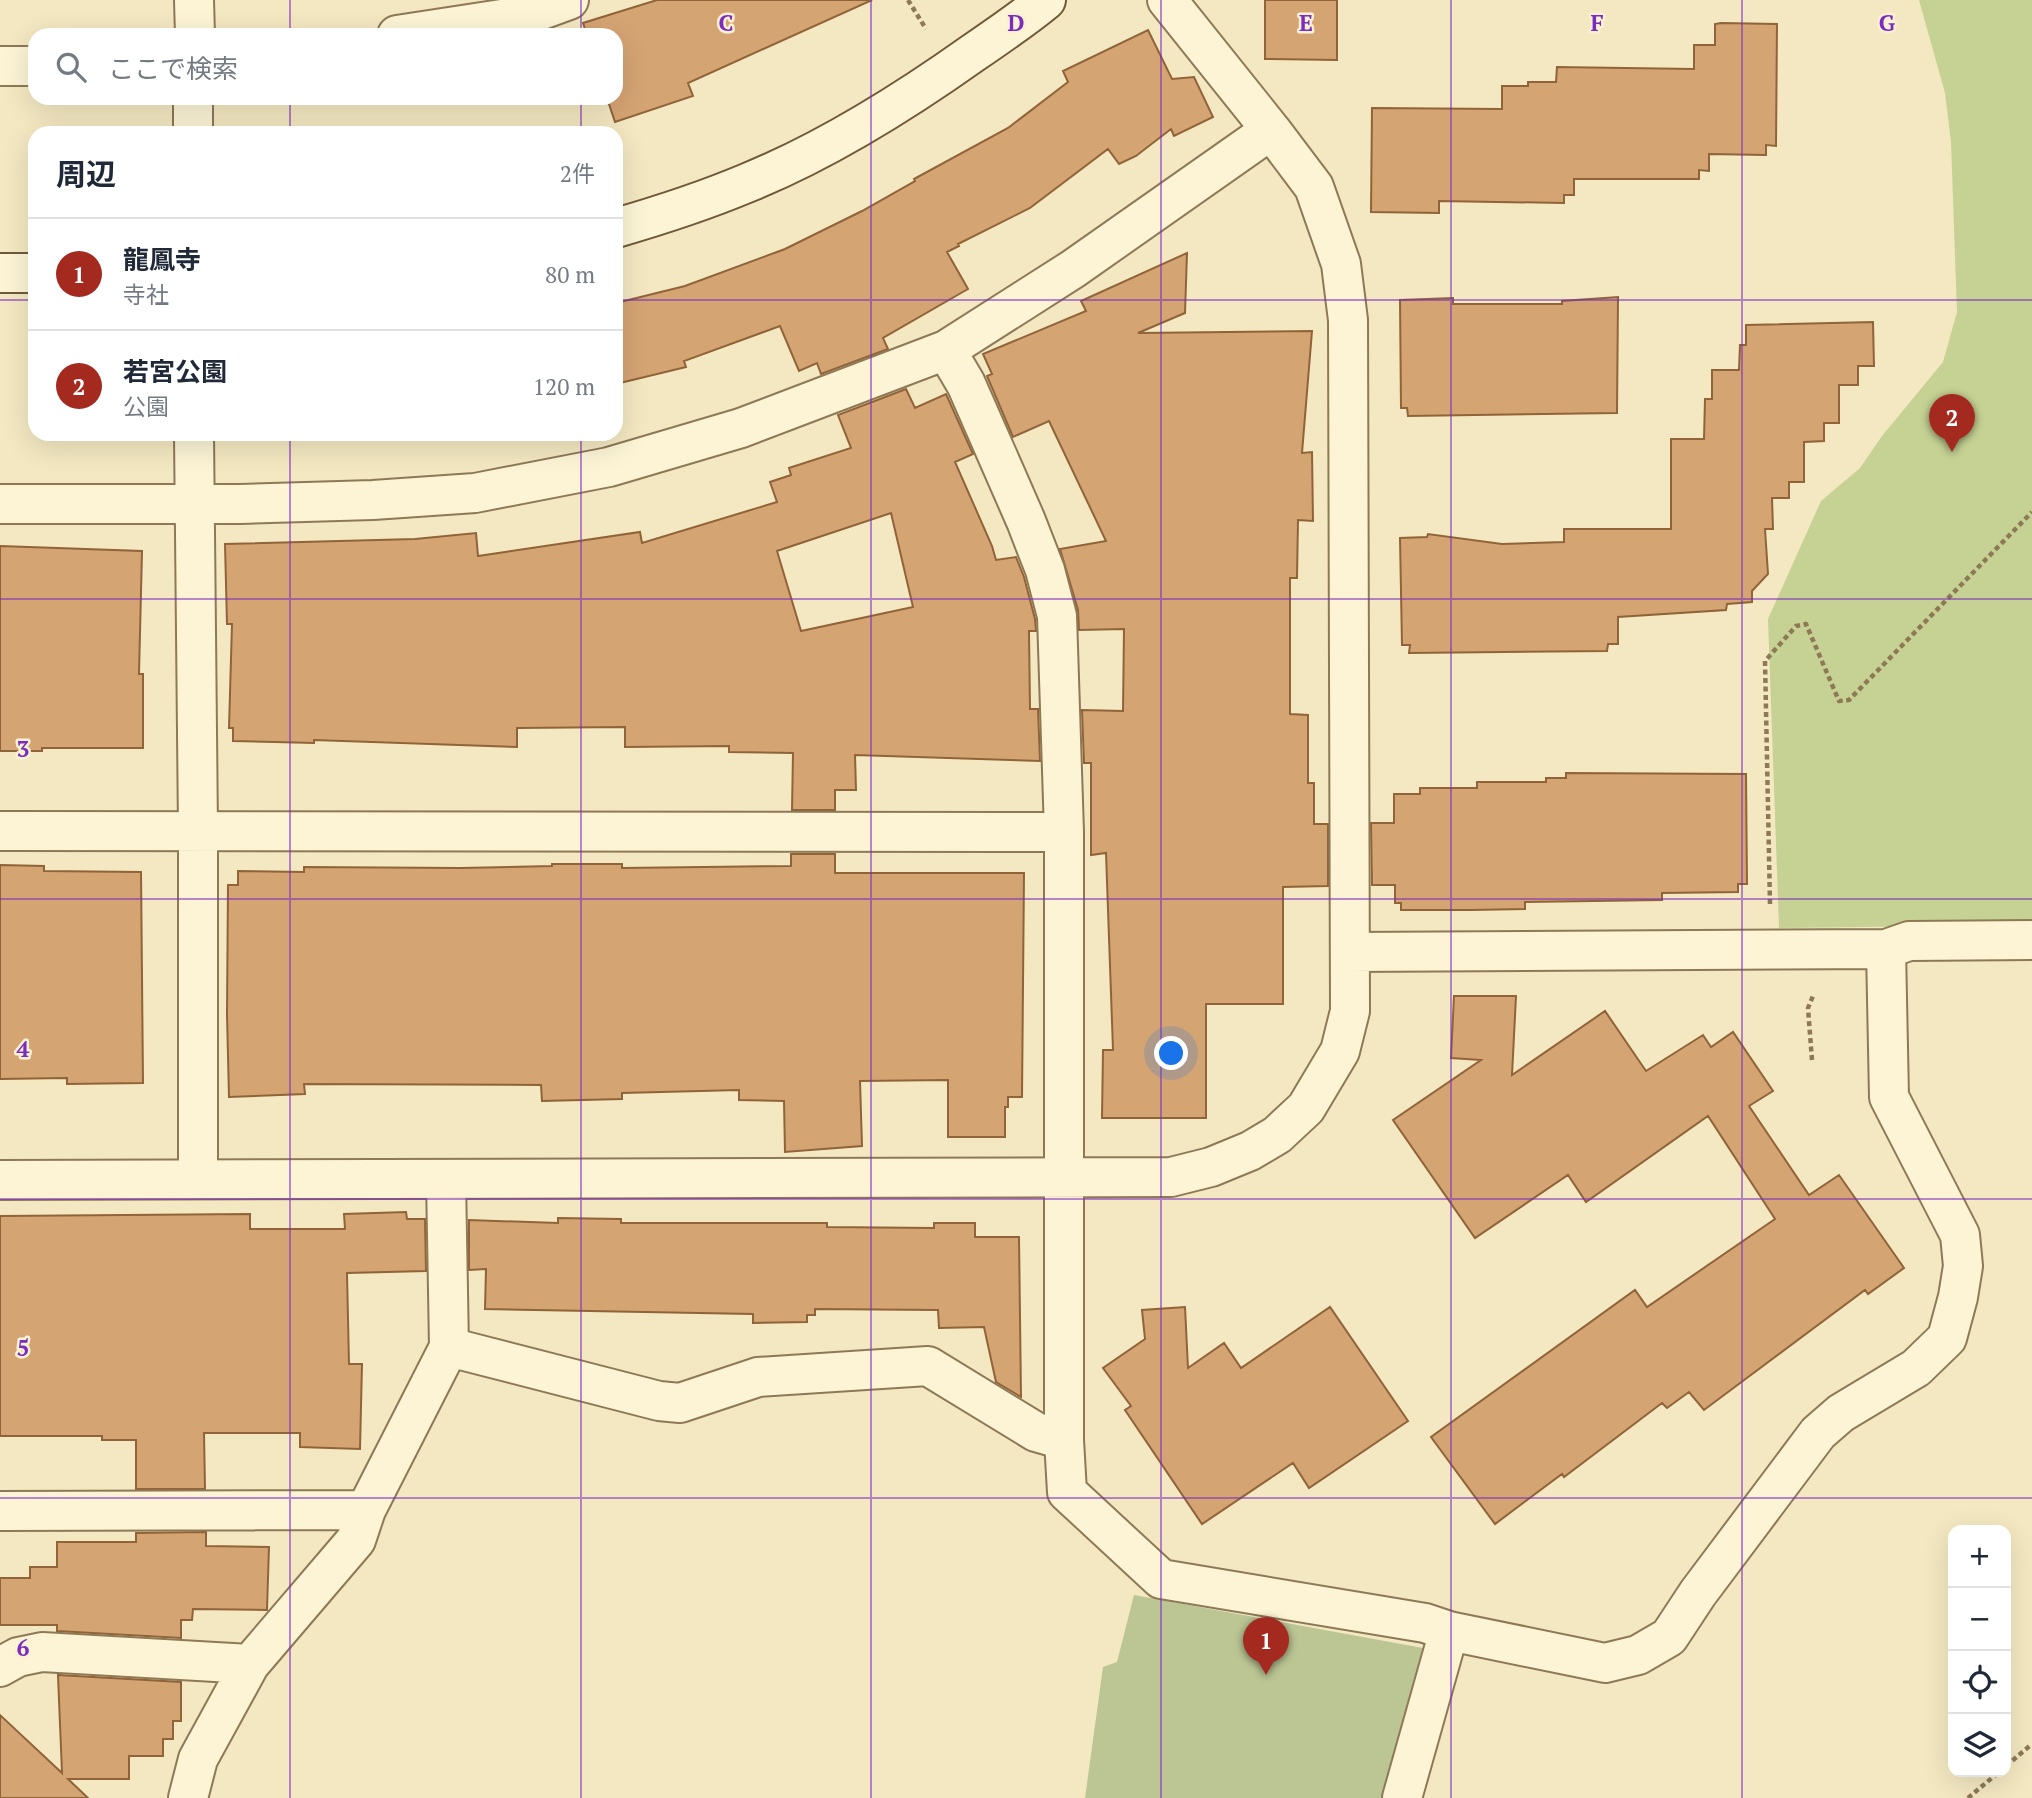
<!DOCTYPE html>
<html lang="ja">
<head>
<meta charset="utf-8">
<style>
  :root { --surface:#fff; --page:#f6f6f7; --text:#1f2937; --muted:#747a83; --line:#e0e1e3; --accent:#a4291f }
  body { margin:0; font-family:"PT Serif","Noto Sans JP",serif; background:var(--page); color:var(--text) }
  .controls { position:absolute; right:21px; bottom:21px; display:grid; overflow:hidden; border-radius:14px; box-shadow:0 7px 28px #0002 }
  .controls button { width:63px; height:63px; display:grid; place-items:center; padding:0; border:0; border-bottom:2px solid var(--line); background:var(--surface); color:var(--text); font:35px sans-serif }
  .you { position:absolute; left:1172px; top:1054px; width:24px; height:24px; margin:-18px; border:5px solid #fff; border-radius:50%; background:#1a73e8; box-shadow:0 0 0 10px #1a73e833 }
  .badge { display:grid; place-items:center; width:46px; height:46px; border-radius:50%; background:var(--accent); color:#fff; font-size:23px; font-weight:700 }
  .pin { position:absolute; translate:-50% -58px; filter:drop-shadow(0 2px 4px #0008) }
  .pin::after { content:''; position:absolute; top:37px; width:24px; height:21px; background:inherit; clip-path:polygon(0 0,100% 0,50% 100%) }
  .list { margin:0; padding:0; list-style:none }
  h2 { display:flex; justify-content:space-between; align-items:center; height:91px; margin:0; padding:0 28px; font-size:30px }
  h2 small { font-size:23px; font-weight:400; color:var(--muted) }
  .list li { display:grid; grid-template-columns:46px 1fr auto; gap:21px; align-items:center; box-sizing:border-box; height:112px; padding:0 28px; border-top:2px solid var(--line) }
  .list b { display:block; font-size:26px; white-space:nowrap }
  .list p { margin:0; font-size:23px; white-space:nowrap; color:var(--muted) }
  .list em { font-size:23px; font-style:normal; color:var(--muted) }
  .icon { flex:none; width:38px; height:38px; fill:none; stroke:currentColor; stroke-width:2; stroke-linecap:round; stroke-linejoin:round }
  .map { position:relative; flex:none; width:2032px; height:1798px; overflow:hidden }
  .search { position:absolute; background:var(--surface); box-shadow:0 7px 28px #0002; left:28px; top:28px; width:595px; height:77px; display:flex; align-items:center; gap:18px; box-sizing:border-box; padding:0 24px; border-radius:21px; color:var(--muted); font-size:26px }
  .panel { position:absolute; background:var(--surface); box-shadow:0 7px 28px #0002; left:28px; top:126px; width:595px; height:315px; border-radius:21px }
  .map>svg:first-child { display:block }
</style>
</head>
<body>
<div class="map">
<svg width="2032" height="1798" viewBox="0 0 2032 1798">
  <rect width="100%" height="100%" fill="#f3e8c1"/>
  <path fill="#c6d293" d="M1919,0H2032V925L1779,928L1768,619L1821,501L1860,468L1882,436L1943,362L1957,312L1951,142L1945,93Z"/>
  <path fill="#bcc694" d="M1134,1595L1423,1648L1427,1657L1384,1798H1085L1103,1667L1117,1662Z"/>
  <path fill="#d5a473" stroke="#906339" stroke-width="2" fill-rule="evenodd" d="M657,0H872L688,83L693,96L615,122L607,98H616V35H587L583,23Z
    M1265,0H1337V60L1265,59Z
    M1721,23L1777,24L1776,146L1766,145V155L1709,154V171L1699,170V179H1574V195H1564V203L1439,201V213L1371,212L1372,108L1502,109V86H1528V82H1556L1557,67L1694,69V45H1715V24Z
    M1148,30L1172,79L1194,77L1213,117L1174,136L1171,129L1136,156L1119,164L1108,149L1030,208L958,244L959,246L947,252L968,289L883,338L888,349L821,374L817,363L799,371L780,326L684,361L686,367L616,384V303L685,286L785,249L862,211L915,181L914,179L1008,128L1068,82L1063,71Z
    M1187,253L1185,313L1138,333L1312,331L1302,453L1312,452L1313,521L1298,520L1297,578H1290V714L1308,715V783H1314V824H1328V886L1283,887V1004H1206V1118H1102L1103,1050H1113L1106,853L1091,855V763H1084L1082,710L1123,711L1124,629L1079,630L1078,610L1060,549L1106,541L1049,421L1013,437L987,376L992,374L983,354L1086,311L1081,301Z
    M1618,297L1617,413L1408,416L1407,408H1401L1400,300L1453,298V304H1562V301Z
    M1873,322L1874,366H1858V385H1839V423H1824V441L1804,442V482H1789V498H1772L1773,529H1765L1768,574L1752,591V602L1727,604L1726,610L1618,617V644H1608L1607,651L1409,653L1410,645H1402L1400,538L1427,537L1428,534L1502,544L1564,542V529H1671V439H1704L1705,399H1712V370H1739L1740,345H1746V325Z
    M906,389L915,408L946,394L973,454L955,462L992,546L996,560L1016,557L1024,577L1035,619L1036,631H1029L1030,709H1038L1040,761L855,755L856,790H835V810H792L793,753L729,752V746L625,747V727L517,728V747L314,740V743L233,741V728H229L232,624H227L225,544L415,539L476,533L478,556L640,532L642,543L777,502L770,482L791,475L789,468L851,448L838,415ZM891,513L913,607L801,631L777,551Z
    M0,546L142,551L139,674H143V748H42V751H0Z
    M1566,773L1746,774L1747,884H1738V892L1662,893V900L1525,902V909L1470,910H1401V903H1395V885H1372L1371,823H1394V794H1420V788H1477V782H1546V778H1566Z
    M791,854H835V873H1024L1022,1097H1008V1107H1005V1137H948V1080L860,1081L862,1146L785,1152L784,1101L739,1100V1090L622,1093V1099L542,1101L541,1085L304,1084L305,1094L229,1097L227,1015L228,885H238V871L304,872V867L460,868L552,866V864H622V868L791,866Z
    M0,865L44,866V871L141,872L143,1083L67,1084V1078L0,1079Z
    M1454,996H1516L1512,1075L1605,1011L1646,1071L1703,1035L1711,1047L1733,1032L1773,1091L1749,1106L1809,1195L1839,1175L1904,1268L1868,1294L1865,1290L1704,1410L1689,1392L1667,1408L1662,1403L1564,1477L1562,1474L1495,1524L1431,1437L1635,1290L1647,1307L1775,1219L1708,1116L1586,1202L1568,1175L1475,1238L1393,1120L1481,1060L1451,1058Z
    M406,1212L407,1219H425L426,1271L347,1273L349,1364H362L360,1449L300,1447V1433H204L205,1489H136V1440H102V1436H0V1216L250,1214V1229H345L344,1214Z
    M558,1218L621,1219V1223H827V1227L934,1228V1223H975V1237H1019L1021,1397L996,1382L984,1327L939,1328L938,1310L815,1309V1315H807V1322L753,1323V1314L485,1309L486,1269L469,1270V1220L558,1223Z
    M1185,1307L1188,1368L1224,1343L1241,1368L1330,1307L1408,1421L1309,1488L1293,1463L1202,1524L1125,1410L1131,1406L1103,1368L1145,1339L1142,1310Z
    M206,1532V1546L269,1547L267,1610L193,1609L192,1620H181V1638L57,1631V1625H0V1578H30V1567H57V1542H136V1533Z
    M58,1675L181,1682V1721H173V1739H163V1756H129V1779H68L88,1798H0V1715L62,1773Z"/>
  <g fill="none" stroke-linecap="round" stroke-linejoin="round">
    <defs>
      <path id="street" d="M194,0L195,35
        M397,35L528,15L569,0
        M0,66H35
        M193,98V133
        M946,350L966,384L1026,521L1045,570L1057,616L1064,832V1440
        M194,434L198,831V1179
        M0,504H240L373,500L475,493L609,467L741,428L946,350L1073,269L1271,130
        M0,831L1064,832
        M1351,952L1886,949L1909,941L2032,940
        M0,1180L1171,1177L1211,1167L1250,1151L1277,1135L1306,1108L1340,1051L1350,1011L1348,320L1341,264L1314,187L1271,130L1167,0
        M449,1347L659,1401L680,1403L758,1377L928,1366L1036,1432L1064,1440L1067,1492L1161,1579L1425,1623L1449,1631L1605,1663L1638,1655L1669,1637L1698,1593L1818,1433L1841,1413L1916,1368L1947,1338L1958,1297L1963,1266L1960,1235L1889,1097L1886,949
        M0,1511L366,1510
        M0,1667L18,1657L42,1652L250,1664
        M188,1798L198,1759L250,1664L356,1540L366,1510L449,1347L446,1179
        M1402,1798L1449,1631"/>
      <path id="secondary" d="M616,228C661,215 704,201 747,183C826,151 904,102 973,53C998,36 1023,19 1046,0
        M0,273H35"/>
    </defs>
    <use href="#street" stroke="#8e7956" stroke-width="42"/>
    <use href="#secondary" stroke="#705939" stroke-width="42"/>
    <path stroke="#8e7956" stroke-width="4.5" stroke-dasharray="5 3.5" stroke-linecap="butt" d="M908,0L926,29
      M1770,904L1765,661L1796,626L1806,624L1839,701L1849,700L2032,512
      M1812,1060L1808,1008L1813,996
      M2006,1766L2032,1744
      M1968,1798L1999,1772"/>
    <use href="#street" stroke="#fcf4d5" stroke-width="38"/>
    <use href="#secondary" stroke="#fcf4d5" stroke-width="38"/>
  </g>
  <path fill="none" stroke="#7b2cbf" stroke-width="2" stroke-opacity="0.55" d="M290,0V35M581,0V35M871,0V1798M1161,0V1798M1451,0V1798M1742,0V1798M290,98V133M581,98V133M0,300H35M616,300H2032M290,434V1798M581,434V1798M0,599H2032M0,899H2032M0,1199H2032M0,1498H2032"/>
  <g font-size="23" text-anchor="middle" font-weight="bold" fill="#7b2cbf" stroke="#f9f1d1" stroke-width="5" stroke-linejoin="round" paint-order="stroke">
    <text x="726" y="31">C</text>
    <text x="1016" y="31">D</text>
    <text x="1306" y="31">E</text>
    <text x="1597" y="31">F</text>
    <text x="1887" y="31">G</text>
    <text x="23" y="757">3</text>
    <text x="23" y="1057">4</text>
    <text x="23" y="1356">5</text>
    <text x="23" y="1656">6</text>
  </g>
</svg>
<div class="controls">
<button>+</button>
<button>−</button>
<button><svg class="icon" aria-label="locate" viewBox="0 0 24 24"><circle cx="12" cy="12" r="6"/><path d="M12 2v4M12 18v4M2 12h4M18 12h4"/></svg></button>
<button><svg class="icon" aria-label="layers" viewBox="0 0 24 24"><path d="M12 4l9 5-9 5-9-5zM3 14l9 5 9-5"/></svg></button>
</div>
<div class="you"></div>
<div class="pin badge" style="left:1266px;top:1675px">1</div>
<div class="pin badge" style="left:1952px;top:452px">2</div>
<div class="search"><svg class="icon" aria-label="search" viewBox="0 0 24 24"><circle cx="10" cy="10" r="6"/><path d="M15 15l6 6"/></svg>ここで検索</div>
<section class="panel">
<h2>周辺<small>2件</small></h2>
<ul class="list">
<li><span class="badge">1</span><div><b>龍鳳寺</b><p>寺社</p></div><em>80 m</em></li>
<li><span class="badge">2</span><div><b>若宮公園</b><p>公園</p></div><em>120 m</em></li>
</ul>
</section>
</div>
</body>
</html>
